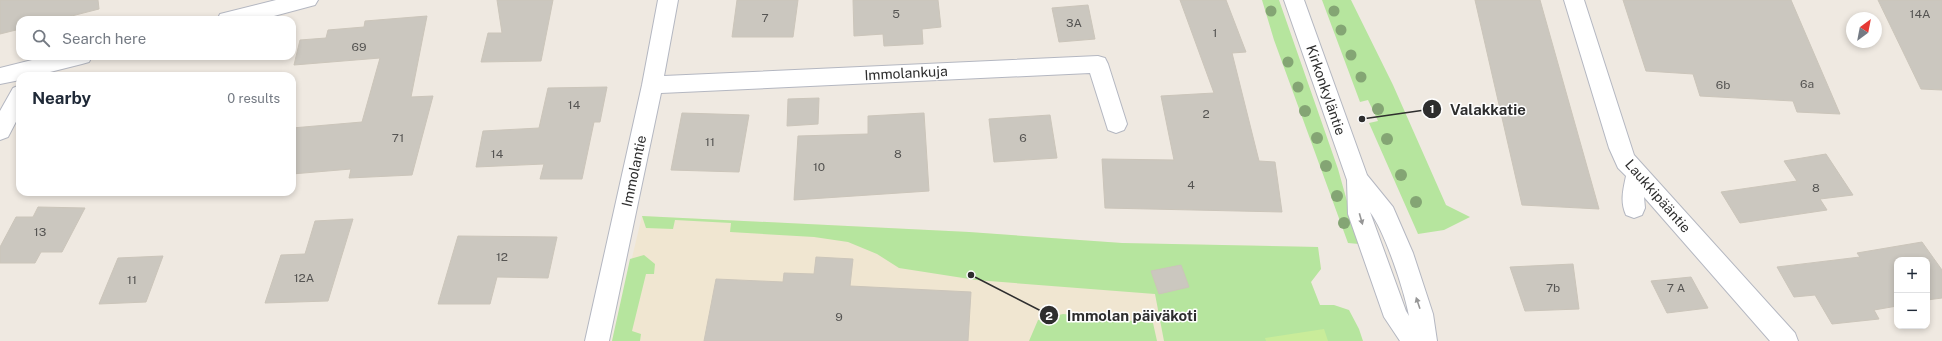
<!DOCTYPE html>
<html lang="en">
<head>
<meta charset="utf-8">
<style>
  :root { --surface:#fff; --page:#f6f6f7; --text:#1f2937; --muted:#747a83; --line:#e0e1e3 }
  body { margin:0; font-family:"Public Sans",sans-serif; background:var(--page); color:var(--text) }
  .controls { position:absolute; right:12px; bottom:12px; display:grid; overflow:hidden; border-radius:8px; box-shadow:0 2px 6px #0003 }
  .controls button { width:36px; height:36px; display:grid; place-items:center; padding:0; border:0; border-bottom:1px solid var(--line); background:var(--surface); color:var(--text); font:20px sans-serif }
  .compass { position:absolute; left:1846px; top:12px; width:36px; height:36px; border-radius:50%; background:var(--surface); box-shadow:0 2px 6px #0003; rotate:32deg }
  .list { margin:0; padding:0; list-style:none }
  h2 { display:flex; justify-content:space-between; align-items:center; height:52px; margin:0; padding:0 16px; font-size:17px }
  h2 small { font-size:13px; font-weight:400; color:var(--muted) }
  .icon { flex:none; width:22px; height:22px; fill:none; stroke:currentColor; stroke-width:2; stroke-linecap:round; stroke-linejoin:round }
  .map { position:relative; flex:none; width:1942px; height:341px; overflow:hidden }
  .search { position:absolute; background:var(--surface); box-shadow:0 2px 6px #0003; left:16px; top:16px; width:280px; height:44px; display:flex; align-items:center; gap:10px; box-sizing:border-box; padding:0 14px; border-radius:12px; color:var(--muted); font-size:15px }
  .panel { position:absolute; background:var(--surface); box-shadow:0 2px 6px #0003; left:16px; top:72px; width:280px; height:124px; border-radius:12px }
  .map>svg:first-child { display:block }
</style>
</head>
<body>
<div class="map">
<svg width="1942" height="341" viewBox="0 0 1942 341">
  <rect width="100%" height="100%" fill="#efe9e1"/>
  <path fill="#f0e6d1" d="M642,216L969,232L1122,243L1318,247L1321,269L1311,282L1333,341H612Z"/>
  <path fill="#b6e59e" d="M1262,0H1279L1338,169L1359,244L1348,243L1274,40Z
    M1322,0H1351L1393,85L1446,205L1470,217L1444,230L1418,234L1369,123L1378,121L1368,100L1360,102Z
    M642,216L969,232L1122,243L1318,247L1321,269L1311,282L1320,305H1334L1349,310L1359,329L1363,341H1164L1155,294L976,280L899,268L877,254L848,242L814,237L730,232L731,223L675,220L673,229L646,228Z
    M644,255L655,264L654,274H646L632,331L641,334L640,341H612L630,259Z
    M1063,314L1153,323L1157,341H1029L1038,320Z"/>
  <path fill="#c9ec9a" d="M1324,329L1328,341H1266L1265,338Z"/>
  <path fill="#cbc7bf" stroke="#cbc5ba" d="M0,0H98L99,9L56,20H20V29L0,34Z
    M497,0H553L541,61L481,62L488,33H502Z
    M737,0H798L793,37H732Z
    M853,0H938L941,27L922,29L923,44L884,46L883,34L854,36Z
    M1180,0H1226L1246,52L1232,53L1259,161L1275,162L1282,212L1105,208L1102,159L1174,160L1161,96L1214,93Z
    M1475,0H1540L1599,209L1522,205Z
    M1623,0H1791L1840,114L1797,112L1793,101L1700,96L1693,74L1646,71Z
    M1878,0H1942V90L1921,89Z
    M1088,5L1095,39L1059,42L1052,8Z
    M427,16L411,97L433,96L412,175L349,178L351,169L292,174V128L362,122L380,58L294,65L300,40L326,38L328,30L364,27L365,21Z
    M607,87L600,122H594L582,179H540L544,164L476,167L483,131L539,128L548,88Z
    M819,98L818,124L787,126L788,99Z
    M682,113L749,115L739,172L671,170Z
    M924,113L929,191L794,200L798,136L868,134V116Z
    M1050,115L1057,158L994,162L989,119Z
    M1826,154L1853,195L1820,199L1827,210L1740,223L1721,192L1797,181L1784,161Z
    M38,207L85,208L62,252H41L35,263H0V247L16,217H33Z
    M353,219L328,301L265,303L281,255L305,254L315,221Z
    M458,236L557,237L548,278L497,277L490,304H438Z
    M1922,242L1942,270V298L1927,300V260H1897V306L1874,310L1879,319L1832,324L1815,295L1794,297L1777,267L1860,257L1857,253Z
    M163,256L146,302L99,304L118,258Z
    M816,257L853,259L850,286L971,292L968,341H704L716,279L783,282L784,273L814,274Z
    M1573,264L1579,309L1525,311L1510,267Z
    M1181,265L1189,287L1159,294L1151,271Z
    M1691,277L1708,308L1667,313L1651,281Z"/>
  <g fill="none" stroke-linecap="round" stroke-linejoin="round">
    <defs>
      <path id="minor" d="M276,0H318L315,5L259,20H217L220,14Z
        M658,0H678L664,76L1098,56L1105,58L1108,64L1127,124L1124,130L1116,133L1108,130L1090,73L661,93L609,341H585L642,85Z
        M1284,0H1304L1367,175L1393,207L1413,253L1433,314L1437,341H1400L1384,317L1348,214L1347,180ZM1370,212C1385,232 1404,290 1409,316L1406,311Z
        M1564,0H1584L1634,155L1795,333L1798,341H1770L1644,197L1645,208L1642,215L1634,218L1626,215C1620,202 1623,190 1626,176L1618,168L1609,148Z
        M48,56H92L89,62L82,64L34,76H20V80L0,84V68Z
        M20,85V114L8,137L0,140V111L13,88Z"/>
    </defs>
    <use href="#minor" stroke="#b4b7c1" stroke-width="2"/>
    <use href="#minor" fill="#fff" fill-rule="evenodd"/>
  </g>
  <g fill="#84a574">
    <circle cx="1271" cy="11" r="5.5"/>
    <circle cx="1334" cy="11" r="5.5"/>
    <circle cx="1341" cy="30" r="5.5"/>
    <circle cx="1351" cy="55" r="5.5"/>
    <circle cx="1288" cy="62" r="5.5"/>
    <circle cx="1361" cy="77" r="5.5"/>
    <circle cx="1298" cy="87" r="5.5"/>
    <circle cx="1378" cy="109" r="6"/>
    <circle cx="1305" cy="111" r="6"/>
    <circle cx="1317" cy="138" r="6"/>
    <circle cx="1387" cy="139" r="6"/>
    <circle cx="1326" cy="166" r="6"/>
    <circle cx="1401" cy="175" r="6"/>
    <circle cx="1337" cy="196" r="6"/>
    <circle cx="1416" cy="202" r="6"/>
    <circle cx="1344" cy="223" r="6"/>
  </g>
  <defs><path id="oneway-solid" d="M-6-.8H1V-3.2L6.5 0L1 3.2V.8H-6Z"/></defs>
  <g fill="#969696">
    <use href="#oneway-solid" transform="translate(1361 219) rotate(74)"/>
    <use href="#oneway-solid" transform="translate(1418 303) rotate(-109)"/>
  </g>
  <g text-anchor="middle" stroke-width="3" stroke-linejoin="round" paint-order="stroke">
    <g font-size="12" fill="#555452">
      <text x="896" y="18">5</text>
      <text x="1920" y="18">14A</text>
      <text x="765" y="22">7</text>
      <text x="1074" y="27">3A</text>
      <text x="1215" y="37">1</text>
      <text x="359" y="51">69</text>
      <text x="1807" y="88">6a</text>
      <text x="1723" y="89">6b</text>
      <text x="574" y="109">14</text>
      <text x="1206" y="118">2</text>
      <text x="398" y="142">71</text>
      <text x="1023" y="142">6</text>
      <text x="710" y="146">11</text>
      <text x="497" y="158">14</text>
      <text x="898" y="158">8</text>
      <text x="819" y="171">10</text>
      <text x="1191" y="189">4</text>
      <text x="1816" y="192">8</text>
      <text x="40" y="236">13</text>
      <text x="502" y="261">12</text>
      <text x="304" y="282">12A</text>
      <text x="132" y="284">11</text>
      <text x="1553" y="292">7b</text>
      <text x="1676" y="292">7 A</text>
      <text x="839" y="321">9</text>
    </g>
    <g font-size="14" fill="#2e2e2e" stroke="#fff">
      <text transform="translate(906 73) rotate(-3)" y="5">Immolankuja</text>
      <text transform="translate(1326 90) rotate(71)" y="5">Kirkonkyläntie</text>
      <text transform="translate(634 171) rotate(-78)" y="5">Immolantie</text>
      <text transform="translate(1658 196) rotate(49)" y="5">Laukkipääntie</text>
    </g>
  </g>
  <path fill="none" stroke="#2e2e2e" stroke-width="1.5" d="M1362 119L1432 109M971 275L1049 315"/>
  <g fill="#2e2e2e" stroke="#fff" stroke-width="1.5">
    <circle cx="1362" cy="119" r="4"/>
    <circle cx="971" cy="275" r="4"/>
    <circle cx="1432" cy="109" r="10"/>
    <circle cx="1049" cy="315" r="10"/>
  </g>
  <g font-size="12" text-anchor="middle" font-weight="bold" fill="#fff">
    <text x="1432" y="113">1</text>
    <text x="1049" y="320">2</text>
  </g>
  <g font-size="15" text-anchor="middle" font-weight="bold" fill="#2e2e2e" stroke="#fff" stroke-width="3" stroke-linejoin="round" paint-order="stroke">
    <text x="1488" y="115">Valakkatie</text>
    <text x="1132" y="321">Immolan päiväkoti</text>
  </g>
</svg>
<div class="controls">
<button>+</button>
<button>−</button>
</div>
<svg class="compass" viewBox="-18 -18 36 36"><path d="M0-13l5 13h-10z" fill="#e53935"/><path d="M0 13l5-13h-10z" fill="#747a83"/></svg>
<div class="search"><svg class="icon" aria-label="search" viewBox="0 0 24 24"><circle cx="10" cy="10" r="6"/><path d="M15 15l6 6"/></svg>Search here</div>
<section class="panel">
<h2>Nearby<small>0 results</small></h2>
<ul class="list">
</ul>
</section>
</div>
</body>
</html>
